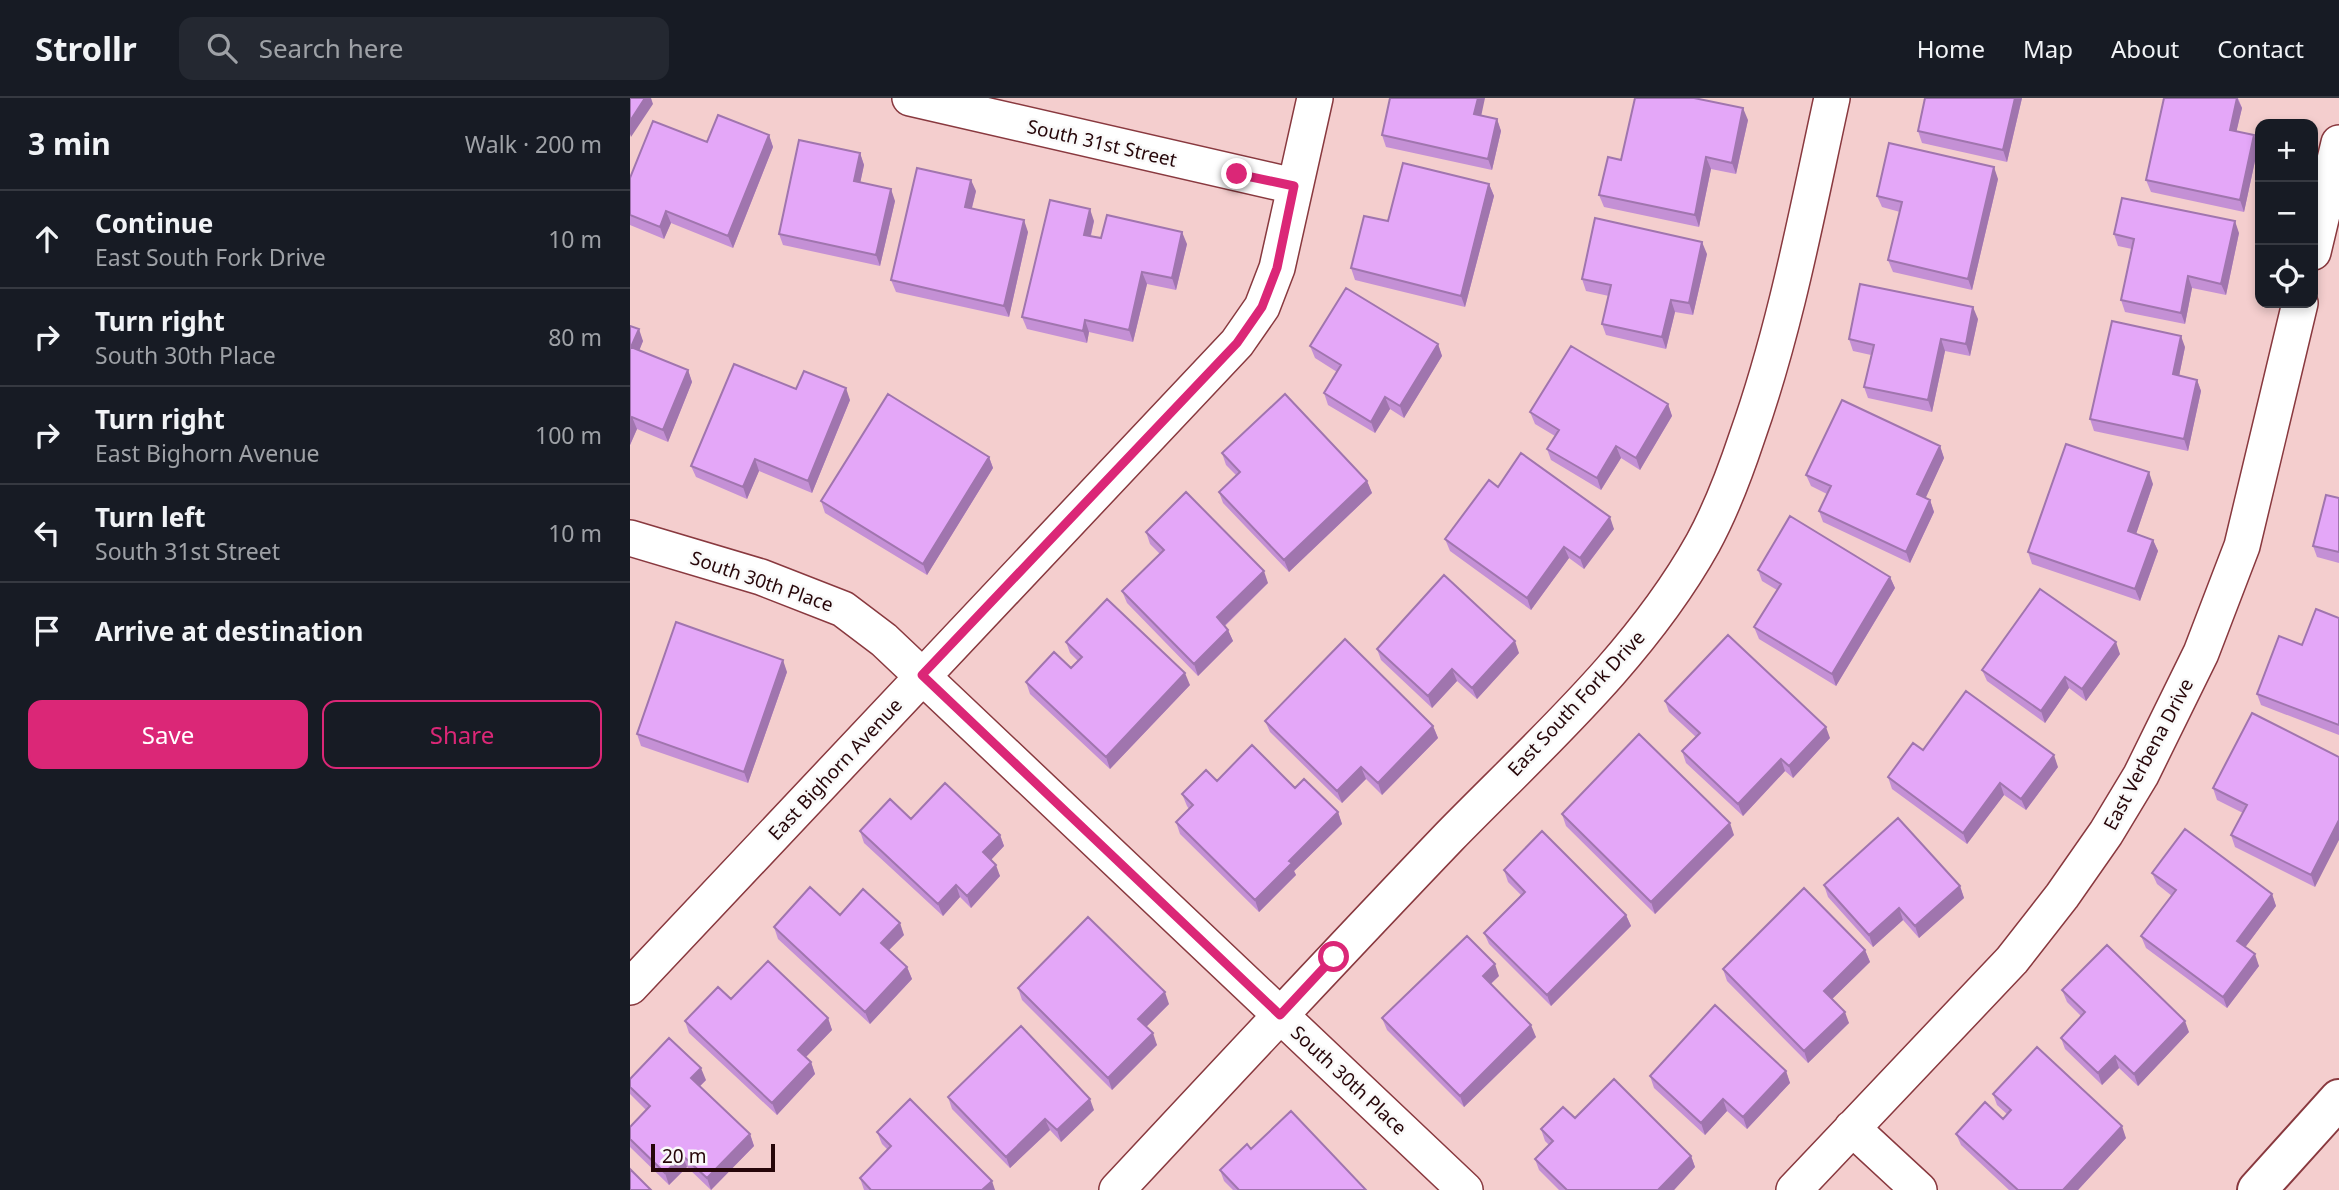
<!DOCTYPE html>
<html lang="en">
<head>
<meta charset="utf-8">
<style>
  :root { --surface:#171b24; --page:#242831; --text:#f1f3f6; --muted:#9ea1a6; --line:#363941; --accent:#db2777 }
  body { margin:0; font-family:"Noto Sans",sans-serif; background:var(--page); color:var(--text) }
  .controls { position:absolute; right:21px; top:21px; display:grid; overflow:hidden; border-radius:14px; box-shadow:0 4px 10px #0003 }
  .controls button { width:63px; height:63px; display:grid; place-items:center; padding:0; border:0; border-bottom:2px solid var(--line); background:var(--surface); color:var(--text); font:35px sans-serif }
  .scale { position:absolute; left:21px; bottom:18px; width:124px; box-sizing:border-box; padding-left:7px; border:4px solid #260609; border-top:0; font-size:19px; line-height:24px; white-space:nowrap; color:#260609; -webkit-text-stroke:5px #f9f9f9; paint-order:stroke }
  .stop { position:absolute; width:21px; height:21px; margin:-16px; border:5px solid #db2777; border-radius:50%; background:#fff }
  .stop.end { background:#db2777; border-color:#fff; box-shadow:0 2px 7px #0008 }
  .list { margin:0; padding:0; list-style:none }
  h2 { display:flex; justify-content:space-between; align-items:center; height:91px; margin:0; padding:0 28px; font-size:30px }
  h2 small { font-size:23px; font-weight:400; color:var(--muted) }
  .list li { display:grid; grid-template-columns:46px 1fr auto; gap:21px; align-items:center; box-sizing:border-box; height:98px; padding:0 28px; border-top:2px solid var(--line) }
  .list b { display:block; font-size:26px; white-space:nowrap }
  .list p { margin:0; font-size:23px; white-space:nowrap; color:var(--muted) }
  .list em { font-size:23px; font-style:normal; color:var(--muted) }
  .actions { display:flex; gap:14px; padding:21px 28px }
  .actions a { flex:1; padding:16px 0; border:2px solid var(--accent); border-radius:14px; text-align:center; font-size:24px; color:var(--accent) }
  .actions .main { background:var(--accent); color:#fff }
  .icon { flex:none; width:38px; height:38px; fill:none; stroke:currentColor; stroke-width:2; stroke-linecap:round; stroke-linejoin:round }
  .map { position:relative; flex:none; width:1709px; height:1092px; overflow:hidden }
  header { display:flex; align-items:center; gap:42px; box-sizing:border-box; height:98px; padding:0 35px; background:var(--surface); border-bottom:2px solid var(--line) }
  header strong { font-size:33px }
  nav { display:flex; gap:38px; margin-inline-start:auto; font-size:24px }
  .search { width:490px; height:63px; background:var(--page); display:flex; align-items:center; gap:18px; box-sizing:border-box; padding:0 24px; border-radius:14px; color:var(--muted); font-size:26px }
  main { display:flex }
  aside { flex:1; background:var(--surface) }
  .map>svg:first-child { display:block }
</style>
</head>
<body>
<header>
<strong>Strollr</strong>
<div class="search"><svg class="icon" aria-label="search" viewBox="0 0 24 24"><circle cx="10" cy="10" r="6"/><path d="M15 15l6 6"/></svg>Search here</div>
<nav><a>Home</a><a>Map</a><a>About</a><a>Contact</a></nav>
</header>
<main>
<aside>
<h2>3 min<small>Walk · 200 m</small></h2>
<ul class="list">
<li><svg class="icon" aria-label="ahead" viewBox="0 0 24 24"><path d="M12 20V5M6 11l6-6 6 6"/></svg><div><b>Continue</b><p>East South Fork Drive</p></div><em>10 m</em></li>
<li><svg class="icon" aria-label="right" viewBox="0 0 24 24"><path d="M7 20v-9h11M14 6l5 5-5 5"/></svg><div><b>Turn right</b><p>South 30th Place</p></div><em>80 m</em></li>
<li><svg class="icon" aria-label="right" viewBox="0 0 24 24"><path d="M7 20v-9h11M14 6l5 5-5 5"/></svg><div><b>Turn right</b><p>East Bighorn Avenue</p></div><em>100 m</em></li>
<li><svg class="icon" aria-label="left" viewBox="0 0 24 24"><path d="M17 20v-9H6M10 6l-5 5 5 5"/></svg><div><b>Turn left</b><p>South 31st Street</p></div><em>10 m</em></li>
<li><svg class="icon" aria-label="arrive" viewBox="0 0 24 24"><path d="M6 21V4h12l-3 4 3 4H6"/></svg><div><b>Arrive at destination</b></div></li>
</ul>
<div class="actions"><a class="main">Save</a><a>Share</a></div>
</aside>
<div class="map">
<svg width="1709" height="1092" viewBox="0 0 1709 1092">
  <rect width="100%" height="100%" fill="#f4cece"/>
  <g fill="none" stroke-linecap="round" stroke-linejoin="round">
    <defs>
      <path id="street" d="M280,0L664,88
        M1683,154L1709,45
        M0,440L131,479L213,511L254,542L835,1092
        M0,889L607,245L632,209L647,170L685,0
        M1222,1030L1289,1092
        M487,1092C597,974 707,856 819,739C909,647 1010,558 1073,445C1091,412 1105,375 1117,339C1156,229 1177,114 1202,0
        M1164,1092L1382,862L1432,798L1476,735L1511,677L1571,555L1612,448L1670,205"/>
      <path id="secondary" d="M1627,1092L1709,1001"/>
    </defs>
    <use href="#street" stroke="#89393f" stroke-width="38"/>
    <use href="#secondary" stroke="#89393f" stroke-width="42"/>
    <use href="#street" stroke="#fff" stroke-width="35"/>
    <use href="#secondary" stroke="#fff" stroke-width="38"/>
  </g>
  <path fill="#c490d5" d="M1295,0H1392L1377,64L1292,45L1288,33Z
    M1534,0H1608L1612,10L1606,34L1628,49L1614,114L1521,94L1516,82Z
    M851,18L867,21L871,33L862,72L756,49L752,37Z
    M1118,22L1106,76L1081,71L1069,129L974,109L969,97L991,62Z
    M139,37L143,49L103,150L41,125L34,141L0,127V80L77,44Z
    M230,55L234,67L230,85L265,103L250,168L153,147L149,136Z
    M1368,81L1342,192L1263,174L1258,162L1270,114L1252,109L1247,98Z
    M859,86L864,98L835,209L725,182L721,170L758,123Z
    M346,93L342,110L398,134L379,219L266,194L261,182Z
    M464,123L461,138L471,140L557,146L546,192L517,186L503,244L459,234L457,245L397,231L392,219Z
    M1609,135L1596,197L1562,190L1555,226L1495,214L1491,202L1502,151L1488,148L1484,136Z
    M1077,156L1063,217L1045,214L1036,251L976,237L972,226L979,198L956,193L952,181Z
    M1348,221L1340,258L1315,253L1302,314L1238,300L1234,289L1241,257L1223,253L1219,241Z
    M0,228L13,243L9,252L58,272L62,284L38,344L7,331L0,347Z
    M808,246L812,258L774,320L760,311L745,335L698,307L694,295L707,274L685,260L680,248Z
    M1555,249L1549,278L1567,282L1571,293L1558,353L1464,333L1460,321Z
    M166,291L220,302L182,395L129,373L117,401L66,379L61,368Z
    M1038,306L1042,318L1010,372L991,360L971,392L921,362L917,351L925,338L905,326L900,314Z
    M1310,348L1314,360L1295,400L1300,402L1304,414L1280,465L1193,424L1189,413L1197,396L1181,388L1176,377Z
    M592,355L737,383L742,395L659,474L593,405L589,394L606,377L596,367Z
    M359,359L363,370L297,477L195,415L191,403Z
    M1523,386L1506,436L1523,442L1528,453L1510,503L1402,466L1398,454Z
    M868,389L984,431L954,471L939,460L901,512L820,453L815,441Z
    M1709,400V465L1687,459L1683,448Z
    M516,434L638,485L595,528L598,532L603,543L568,578L497,505L492,493L530,456L520,446Z
    M1128,472L1260,479L1265,490L1206,588L1129,541L1124,529L1147,492L1132,483Z
    M1709,520V637L1631,607L1627,596L1672,547Z
    M436,544L560,587L480,671L400,596L396,584L441,570L448,563L440,555Z
    M747,551L889,555L847,601L827,583L802,610L751,562Z
    M1490,556L1456,603L1439,590L1415,625L1357,583L1352,572Z
    M157,574L118,685L11,648L7,636Z
    M1035,603L1200,640L1163,680L1155,673L1113,718L1056,665L1052,653L1066,639L1039,614Z
    M635,623L803,628L808,640L752,697L736,681L712,705L640,634Z
    M1709,659L1685,789L1605,749L1601,737L1613,715L1587,702L1583,690Z
    M1428,669L1396,712L1374,697L1337,746L1262,691L1258,679Z
    M587,683L665,690L708,714L712,726L664,773L666,777L629,814L550,736L546,724L559,711L557,708L552,696Z
    M932,716L1104,737L1025,816L936,728Z
    M281,721L370,737L374,748L361,762L370,778L341,810L330,799L313,818L234,745L230,733Z
    M874,772L996,817L1001,828L921,908L859,846L854,835L891,797L878,784Z
    M1522,775L1642,796L1646,808L1615,849L1629,868L1597,910L1516,850L1511,838L1542,798L1527,786Z
    M1194,787L1330,788L1334,800L1289,840L1273,822L1243,849L1198,799Z
    M210,817L274,837L259,852L277,869L282,881L240,926L148,841L144,829Z
    M1235,852L1240,864L1202,901L1219,925L1178,965L1097,883L1093,871Z
    M869,878L861,886L906,939L834,1009L757,932L752,920Z
    M388,890L539,906L516,929L527,947L482,992L392,902Z
    M1432,892L1559,934L1508,988L1489,970L1472,987L1435,951L1431,940L1451,918L1437,904Z
    M101,901L198,920L202,932L176,959L181,964L185,976L147,1017L59,935L55,923Z
    M1156,973L1160,985L1117,1031L1097,1013L1075,1037L1024,990L1020,978Z
    M0,981L76,982L70,988L120,1036L124,1048L81,1092L57,1069L39,1087L0,1049V1029L16,1012L0,996Z
    M1363,996L1496,1040L1448,1092H1379L1331,1047L1326,1036L1373,1021L1378,1017L1367,1007Z
    M318,999L464,1012L431,1044L420,1032L380,1070L322,1011Z
    M945,1020L1061,1058L1065,1069L1044,1092H929L909,1072L905,1061L919,1047L915,1043L911,1031Z
    M247,1034L365,1092H234L230,1080L258,1052L252,1046Z
    M590,1072L736,1092H603L594,1083Z"/>
  <path fill="#a075ae" d="M15,0H21L23,6L1,39L0,36V23Z
    M848,0H855L849,28L844,16Z
    M1385,0H1392L1377,64L1373,52Z
    M1607,0L1612,10L1604,44L1600,32Z
    M1113,10L1118,22L1106,76L1102,65Z
    M867,21L871,33L862,72L858,61Z
    M139,37L143,49L103,150L98,138Z
    M1624,37L1628,49L1614,114L1610,102Z
    M230,55L234,67L228,95L224,83Z
    M1076,59L1081,71L1069,129L1065,117Z
    M1364,69L1368,81L1342,192L1338,181Z
    M341,82L346,93L339,121L335,109Z
    M859,86L864,98L835,209L831,198Z
    M261,91L265,103L250,168L246,157Z
    M460,111L464,123L458,148L454,137Z
    M36,113L41,125L34,141L30,129Z
    M394,122L398,134L379,219L374,208Z
    M1605,123L1609,135L1596,197L1591,186Z
    M552,134L557,146L546,192L542,180Z
    M1072,144L1077,156L1063,217L1059,205Z
    M512,174L517,186L503,244L499,232Z
    M1558,178L1562,190L1555,226L1551,215Z
    M1041,202L1045,214L1036,251L1032,239Z
    M1343,209L1348,221L1340,258L1336,246Z
    M455,222L459,234L457,245L453,233Z
    M9,231L13,243L6,261L1,249Z
    M1551,238L1555,249L1547,288L1543,276Z
    M1311,241L1315,253L1302,314L1298,302Z
    M808,246L812,258L774,320L770,308Z
    M58,272L62,284L38,344L33,332Z
    M1567,282L1571,293L1558,353L1554,341Z
    M216,290L220,302L182,395L178,383Z
    M755,299L760,311L745,335L741,324Z
    M1038,306L1042,318L1010,372L1006,360Z
    M2,319L7,331L0,347V325Z
    M986,348L991,360L971,392L967,380Z
    M1310,348L1314,360L1292,408L1287,396Z
    M359,359L363,370L297,477L293,466Z
    M125,361L129,373L117,401L113,389Z
    M1519,374L1523,386L1503,445L1498,433Z
    M737,383L742,395L659,474L654,462Z
    M1300,402L1304,414L1280,465L1276,454Z
    M980,419L984,431L954,471L950,460Z
    M1523,442L1528,453L1510,503L1505,491Z
    M934,449L939,460L901,512L897,500Z
    M634,473L638,485L591,531L587,519Z
    M1260,479L1265,490L1206,588L1202,576Z
    M598,532L603,543L568,578L564,566Z
    M885,543L889,555L847,601L842,590Z
    M1486,544L1490,556L1456,603L1452,591Z
    M153,562L157,574L118,685L114,674Z
    M822,571L827,583L802,610L798,598Z
    M555,575L560,587L480,671L476,659Z
    M1435,579L1439,590L1415,625L1411,613Z
    M803,628L808,640L752,697L748,685Z
    M1196,629L1200,640L1163,680L1159,668Z
    M1424,657L1428,669L1396,712L1391,701Z
    M1151,661L1155,673L1113,718L1108,706Z
    M731,669L736,681L712,705L707,693Z
    M1370,685L1374,697L1337,746L1333,735Z
    M708,714L712,726L664,773L666,777L629,814L625,802L659,763Z
    M1709,722V742L1685,789L1681,777Z
    M1100,725L1104,737L1025,816L1021,804Z
    M370,737L374,748L357,766L353,754Z
    M366,767L370,778L341,810L337,798Z
    M326,787L330,799L313,818L308,806Z
    M1330,788L1334,800L1289,840L1285,828Z
    M1642,796L1646,808L1611,855L1607,843Z
    M1269,810L1273,822L1243,849L1239,837Z
    M996,817L1001,828L921,908L917,897Z
    M270,825L274,837L255,856L251,845Z
    M1235,852L1240,864L1198,905L1194,893Z
    M1625,856L1629,868L1597,910L1593,899Z
    M865,866L869,878L857,889L853,878Z
    M277,869L282,881L240,926L235,914Z
    M535,894L539,906L512,933L508,921Z
    M1215,914L1219,925L1178,965L1174,953Z
    M198,920L202,932L172,963L168,952Z
    M1555,923L1559,934L1508,988L1504,976Z
    M901,927L906,939L834,1009L830,998Z
    M523,935L527,947L482,992L478,980Z
    M1485,958L1489,970L1472,987L1468,975Z
    M181,964L185,976L147,1017L142,1005Z
    M71,970L76,982L66,992L61,980Z
    M1156,973L1160,985L1117,1031L1113,1019Z
    M460,1001L464,1012L431,1044L427,1032Z
    M1093,1001L1097,1013L1075,1037L1071,1025Z
    M415,1021L420,1032L380,1070L376,1059Z
    M1492,1028L1496,1040L1448,1092H1433Z
    M120,1036L124,1048L81,1092L77,1080Z
    M52,1057L57,1069L39,1087L35,1075Z
    M1061,1058L1065,1069L1044,1092H1028Z
    M362,1083L365,1092H352Z"/>
  <path fill="#e4a7f8" stroke="#a075ae" stroke-width="2" d="M0,0H15L0,23Z
    M760,0H848L844,16L867,21L858,61L752,37Z
    M1005,0H1064L1113,10L1102,65L1076,59L1065,117L969,97L978,59L991,62Z
    M1295,0H1385L1373,52L1288,33Z
    M1534,0H1607L1600,32L1624,37L1610,102L1516,82Z
    M88,17L139,37L98,138L36,113L30,129L0,117V80L23,23L77,44Z
    M169,42L230,55L224,83L261,91L246,157L149,136Z
    M1259,45L1364,69L1338,181L1258,162L1272,104L1247,98Z
    M773,65L859,86L831,198L721,170L734,118L758,123Z
    M287,70L341,82L335,109L394,122L374,208L261,182Z
    M1492,100L1605,123L1591,186L1558,178L1551,215L1491,202L1504,141L1484,136Z
    M420,102L460,111L454,137L471,140L477,117L552,134L542,180L512,174L499,232L455,222L453,233L392,219Z
    M965,120L1072,144L1059,205L1041,202L1032,239L972,226L981,187L952,181Z
    M1230,186L1343,209L1336,246L1311,241L1298,302L1234,289L1244,247L1219,241Z
    M716,190L808,246L770,308L755,299L741,324L694,295L711,267L680,248Z
    M1482,223L1551,238L1543,276L1567,282L1554,341L1460,321Z
    M0,228L9,231L1,249L58,272L33,332L2,319L0,325Z
    M941,248L1038,306L1006,360L986,348L967,380L917,351L929,332L900,314Z
    M104,266L166,291L174,273L216,290L178,383L125,361L113,389L61,368Z
    M258,296L359,359L293,466L191,403Z
    M655,296L737,383L654,462L589,394L610,374L592,355Z
    M1212,302L1310,348L1287,396L1300,402L1276,454L1189,413L1201,388L1176,377Z
    M1436,346L1519,374L1498,433L1523,442L1505,491L1398,454Z
    M891,355L980,419L950,460L934,449L897,500L815,441L859,382L868,389Z
    M556,394L634,473L587,519L598,532L564,566L492,493L534,452L516,434Z
    M1696,397L1709,400V454L1683,448Z
    M1160,418L1260,479L1202,576L1124,529L1151,486L1128,472Z
    M814,477L885,543L842,590L822,571L798,598L747,551Z
    M1410,491L1486,544L1452,591L1435,579L1411,613L1352,572Z
    M477,501L555,575L476,659L396,584L424,554L441,570L452,559L436,544Z
    M1686,511L1709,520V627L1627,596L1649,538L1672,547Z
    M46,524L153,562L114,674L7,636Z
    M1098,537L1196,629L1159,668L1151,661L1108,706L1052,653L1070,635L1035,603Z
    M715,541L803,628L748,685L731,669L707,693L635,623Z
    M1336,593L1424,657L1391,701L1370,685L1333,735L1258,679L1283,645L1293,652Z
    M1622,615L1709,659V722L1681,777L1601,737L1617,707L1583,690Z
    M1009,636L1100,725L1021,804L932,716Z
    M622,647L665,690L674,681L708,714L659,763L662,765L625,802L546,724L563,707L552,696L576,672L587,683Z
    M315,685L370,737L353,754L366,767L337,798L326,787L308,806L230,733L260,701L281,721Z
    M1268,720L1330,788L1285,828L1269,810L1239,837L1194,787Z
    M1555,731L1642,796L1607,843L1625,856L1593,899L1511,838L1546,792L1522,775Z
    M912,733L996,817L917,897L854,835L895,794L874,772Z
    M180,789L210,817L233,791L270,825L251,845L277,869L235,914L144,829Z
    M1174,790L1235,852L1194,893L1215,914L1174,953L1093,871Z
    M458,819L535,894L508,921L523,935L478,980L388,890Z
    M837,838L865,866L853,878L901,927L830,998L752,920Z
    M1477,847L1555,923L1504,976L1485,958L1468,975L1431,940L1455,914L1432,892Z
    M138,863L198,920L168,952L181,964L142,1005L55,923L88,889L101,901Z
    M1085,907L1156,973L1113,1019L1093,1001L1071,1025L1020,978Z
    M391,928L460,1001L427,1032L415,1021L376,1059L318,999Z
    M39,940L71,970L61,980L120,1036L77,1080L52,1057L35,1075L0,1041V1029L20,1008L0,989V981Z
    M1407,949L1492,1028L1433,1092H1388L1326,1036L1355,1004L1373,1021L1381,1012L1363,996Z
    M984,981L1061,1058L1028,1092H937L905,1061L923,1043L911,1031L933,1009L945,1020Z
    M280,1001L362,1083L352,1092H241L230,1080L261,1048L247,1034Z
    M661,1013L736,1092H609L590,1072L617,1046L621,1051Z
    M0,1071L21,1092H0Z"/>
  <g fill="none" stroke-linecap="round" stroke-linejoin="round">
    <path stroke="#db2777" stroke-width="9" d="M607,76L664,88L647,170L632,209L607,245L292,577L650,917L704,859"/>
  </g>
  <g text-anchor="middle" stroke-width="5" stroke-linejoin="round" paint-order="stroke">
    <g font-size="19" fill="#260609" stroke="#f9f9f9">
      <text transform="translate(472 45) rotate(13)" y="7">South 31st Street</text>
      <text transform="translate(132 483) rotate(19)" y="7">South 30th Place</text>
      <text transform="translate(946 605) rotate(-47)" y="7">East South Fork Drive</text>
      <text transform="translate(1518 656) rotate(-62)" y="7">East Verbena Drive</text>
      <text transform="translate(205 671) rotate(-47)" y="7">East Bighorn Avenue</text>
      <text transform="translate(719 982) rotate(43)" y="7">South 30th Place</text>
    </g>
  </g>
</svg>
<div class="controls">
<button>+</button>
<button>−</button>
<button><svg class="icon" aria-label="locate" viewBox="0 0 24 24"><circle cx="12" cy="12" r="6"/><path d="M12 2v4M12 18v4M2 12h4M18 12h4"/></svg></button>
</div>
<div class="scale">20 m</div>
<div class="stop" style="left:704px;top:859px"></div>
<div class="stop end" style="left:607px;top:76px"></div>
</div>
</main>
</body>
</html>
